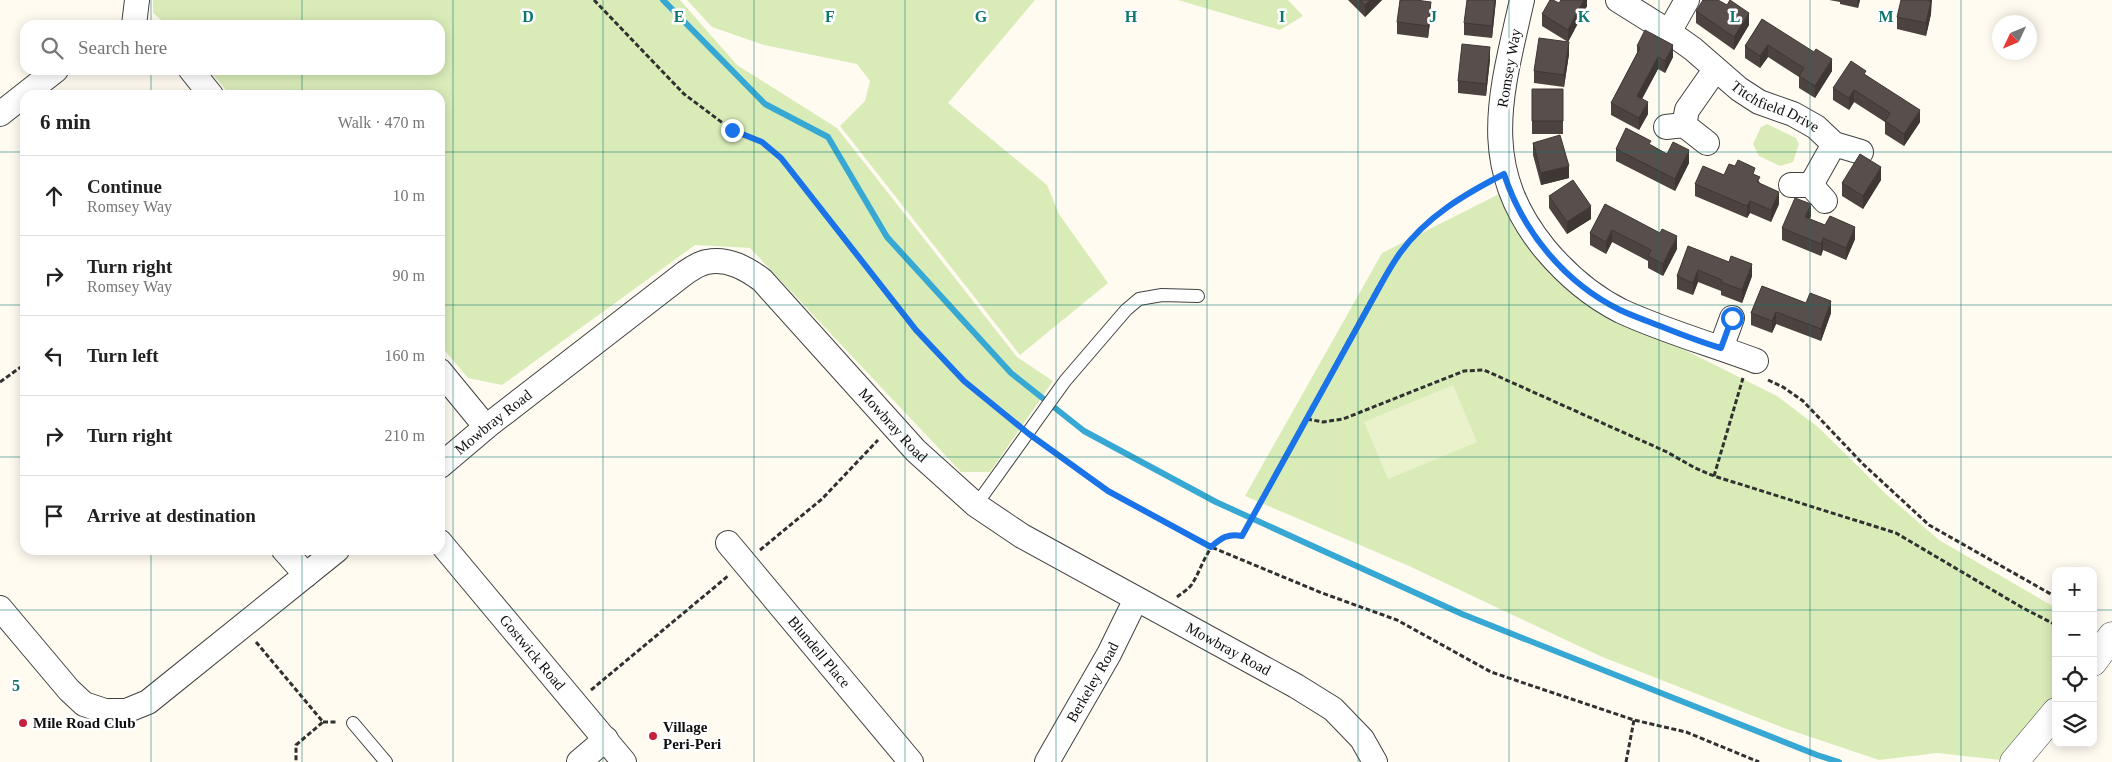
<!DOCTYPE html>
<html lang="en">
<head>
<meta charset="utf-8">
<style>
  :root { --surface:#fff; --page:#f2f2f2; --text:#222; --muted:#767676; --line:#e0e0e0 }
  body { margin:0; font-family:"Times New Roman",serif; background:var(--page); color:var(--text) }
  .controls { position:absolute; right:15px; bottom:15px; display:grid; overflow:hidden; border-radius:10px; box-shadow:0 2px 12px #0003 }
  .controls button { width:45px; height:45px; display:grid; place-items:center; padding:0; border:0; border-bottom:1px solid var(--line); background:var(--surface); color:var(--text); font:25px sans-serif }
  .compass { position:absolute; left:1992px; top:15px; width:45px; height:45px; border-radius:50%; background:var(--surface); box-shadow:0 2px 12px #0003; rotate:226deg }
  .stop { position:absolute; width:15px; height:15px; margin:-11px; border:4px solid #1a73e8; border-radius:50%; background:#fff }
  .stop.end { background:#1a73e8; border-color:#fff; box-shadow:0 1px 5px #0008 }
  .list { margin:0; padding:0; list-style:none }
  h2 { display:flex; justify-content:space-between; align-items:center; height:65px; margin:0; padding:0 20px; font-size:21px }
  h2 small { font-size:16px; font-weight:400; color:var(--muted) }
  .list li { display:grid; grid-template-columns:32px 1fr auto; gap:15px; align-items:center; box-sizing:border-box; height:80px; padding:0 20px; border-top:1px solid var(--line) }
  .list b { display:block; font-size:19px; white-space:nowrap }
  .list p { margin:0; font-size:16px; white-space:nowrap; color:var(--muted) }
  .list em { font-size:16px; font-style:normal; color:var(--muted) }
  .icon { flex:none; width:28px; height:28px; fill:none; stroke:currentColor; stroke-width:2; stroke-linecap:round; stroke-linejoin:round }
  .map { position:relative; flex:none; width:2112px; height:762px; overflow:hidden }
  .search { position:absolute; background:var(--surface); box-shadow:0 2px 12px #0003; left:20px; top:20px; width:425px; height:55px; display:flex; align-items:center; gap:12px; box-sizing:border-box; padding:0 18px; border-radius:15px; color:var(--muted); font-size:19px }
  .panel { position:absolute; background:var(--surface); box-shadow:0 2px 12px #0003; left:20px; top:90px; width:425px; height:465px; border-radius:15px }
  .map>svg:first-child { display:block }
</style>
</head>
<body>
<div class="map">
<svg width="2112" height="762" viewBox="0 0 2112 762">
  <rect width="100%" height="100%" fill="#fffbf1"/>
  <path fill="#d9ecb8" d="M153,0H680L737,65L837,128L1017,357L1053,381L990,472H961L750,248L695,245L502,385L468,378L440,345V95H230L209,70H440V25H167L153,13Z
    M687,0H1035L948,103L1047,185L1059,214L1108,283L1020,355L840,126L865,101L870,81L857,64L764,45L712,27Z
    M1178,0H1288L1303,16L1280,30Z
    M1767,124L1796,138L1799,144L1793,162L1780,166L1759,156L1753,144L1761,127Z
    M1501,193L1529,248L1571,293L1777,396L1818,427L1887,495L1939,540L2056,608V693L2001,760L1937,753L1879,760L1781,727L1600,656L1409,566L1245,496L1382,253Z"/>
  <path fill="#e9f2cb" d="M1453,385L1477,442L1388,479L1364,422Z"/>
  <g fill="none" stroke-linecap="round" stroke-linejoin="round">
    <path stroke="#37a8d3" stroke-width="6" d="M663,0L765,104L828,137L887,237L1011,373L1084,431L1216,502L1462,614L1817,755L1839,762"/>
    <defs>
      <path id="service" d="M976,505L1065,381L1126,310L1139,299L1162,295L1198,296
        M353,723L386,762"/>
      <g id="minor">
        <path d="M1522,0C1501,94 1477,166 1545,249C1566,274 1591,296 1621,311C1664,331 1711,344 1756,361"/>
        <path id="s1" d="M1618,0L1669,32L1693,49L1739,89L1759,102L1793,114L1816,127L1834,144L1861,152"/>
        <path d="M134,25L137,0"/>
        <path d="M1669,32L1687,0"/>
        <path d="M191,70L211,95"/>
        <path d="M0,114L56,70"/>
        <path d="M1684,125L1687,110L1715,70"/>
        <path d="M1666,127L1684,125L1707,143"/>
        <path d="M1791,185H1811L1825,201"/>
        <path d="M1811,185L1834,144"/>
        <path d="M1721,348L1732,318"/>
        <path d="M440,371L486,427"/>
        <path id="s2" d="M440,466L486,427L685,273C691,269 699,263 707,262C728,258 746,268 762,280L916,451L976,505L1022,536L1296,686L1333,709L1362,739L1375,762"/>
        <path id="s3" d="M440,542L624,762"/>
        <path id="s4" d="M728,543L911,762"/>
        <path d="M284,550L306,575"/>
        <path d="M0,608L69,690L84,704L105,711H126L148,702L337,550"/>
        <path d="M579,762L606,739"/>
        <path id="s5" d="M1047,762L1109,654L1136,599"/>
      </g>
      <path id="tertiary" d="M2093,662L2112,636
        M2014,762L2056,712"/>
    </defs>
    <use href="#service" stroke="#424242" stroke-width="14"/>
    <use href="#minor" stroke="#424242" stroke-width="26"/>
    <use href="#tertiary" stroke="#424242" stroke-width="29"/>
    <path stroke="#313131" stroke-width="3" stroke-dasharray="5 2.5" stroke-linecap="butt" d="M594,0L684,94L732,130L762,141L781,158L916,330L964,381L1015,422
      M1768,380L1783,387L1803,401L1863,464L1929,525L2056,597
      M0,382L25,364
      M1307,419L1323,422L1343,419L1464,371L1484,370L1667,452L1695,468L1714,476L1896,533L2023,608L2056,625
      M1040,442L1108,491L1211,547L1322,593L1397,620L1491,672L1634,720L1686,732L1759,762
      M1714,476L1743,378
      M760,550L822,499L878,440
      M1177,597C1182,593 1189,589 1192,584C1205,564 1210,529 1241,536L1379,285C1386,275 1393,263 1400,253C1423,222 1454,200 1487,183
      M256,642L323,722L296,745V762
      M591,690L728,576
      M323,722H337
      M1626,762L1634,720"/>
    <use href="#service" stroke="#fff" stroke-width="12"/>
    <use href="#minor" stroke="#fff" stroke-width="24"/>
    <use href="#tertiary" stroke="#fff" stroke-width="28"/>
  </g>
  <path fill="#4c4340" d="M1348,0H1382L1365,17Z
    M1496,0L1492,38L1464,35V23Z
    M1587,0V6L1568,42L1569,54L1564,87L1534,83V71L1568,42L1542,26V14L1559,3Z
    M1829,0H1860L1858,8L1840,4V2Z
    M1931,4V14L1926,36L1897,29V17Z
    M1696,11L1749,25L1734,50L1696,23Z
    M1431,14L1428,38L1397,34V22Z
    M1762,19L1832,71L1815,98L1799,88V77L1768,57L1760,68L1745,58V46Z
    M1637,46L1673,57L1665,73L1658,69L1642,99L1648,114L1639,130L1611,115V103L1637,53Z
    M1490,59L1486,96L1458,93V81Z
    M1866,75L1920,122L1904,146L1885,134V122L1854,102L1849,110L1833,100V88Z
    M1532,89H1563V134H1532Z
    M1533,143L1569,178L1541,185L1533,155Z
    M1651,145L1667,154L1689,163L1675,191L1616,161V149Z
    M1724,175H1755L1760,183L1779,204L1771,222L1750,213L1747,218L1695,196V184Z
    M1881,180L1863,209L1842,196V183Z
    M1549,196L1591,219L1567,234L1549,208Z
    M1605,204L1677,249L1663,276L1648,268V261L1612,242L1606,254L1590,245V233Z
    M1811,216L1810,219L1855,239L1846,260L1823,250L1821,256L1782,240V228Z
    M1688,246L1752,276L1742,303L1721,295V291L1698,282L1693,295L1677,289V276Z
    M1762,286L1831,313L1821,341L1776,324L1772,333L1751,325V313Z"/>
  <path fill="#3e3734" d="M1370,0H1382L1365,17V5Z
    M1495,0H1496L1492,38V26Z
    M1584,0H1587V6L1568,42V30Z
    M1858,0H1860L1858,8Z
    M1929,0H1932L1931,14L1926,36V23Z
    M1431,2V14L1428,38V26Z
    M1749,13V25L1734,50V37Z
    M1569,42V54L1564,87V75Z
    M1673,45V57L1665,73V61Z
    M1768,45V57L1760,68V56Z
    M1490,47V59L1486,96V84Z
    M1658,57V69L1637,108V96Z
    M1832,59V71L1815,98V86Z
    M1854,90V102L1849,110V98Z
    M1648,102V114L1639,130V118Z
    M1920,110V122L1904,146V134Z
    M1689,150V163L1675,191V179Z
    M1569,166V178L1541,185V173Z
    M1881,167V180L1863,209V196Z
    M1779,192V204L1771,222V210Z
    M1750,201V213L1747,218V206Z
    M1811,204V216L1805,229V217Z
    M1591,206V219L1567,234V222Z
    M1855,227V239L1846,260V248Z
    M1612,230V242L1606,254V242Z
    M1677,236V249L1663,276V264Z
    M1823,238V250L1821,256V244Z
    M1752,264V276L1742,303V290Z
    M1698,270V282L1693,295V283Z
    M1831,301V313L1821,341V329Z
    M1776,312V324L1772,333V321Z"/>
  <path fill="#584e4b" stroke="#3e3734" d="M1360,0H1370L1365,5Z
    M1400,0H1416L1431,2L1428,26L1397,22Z
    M1467,0H1495L1492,26L1464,23Z
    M1550,0H1553L1559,3L1561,0H1584L1568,30L1542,14Z
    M1703,0H1718L1727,5L1730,0L1749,13L1734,37L1696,11Z
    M1901,0H1929V1H1931L1926,23L1897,17Z
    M1762,19L1814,52L1816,49L1832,59L1815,86L1799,76L1804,68L1768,45L1760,56L1745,46Z
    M1645,30L1673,45L1665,61L1658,57L1637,96L1648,102L1639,118L1611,103L1640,48L1637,46Z
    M1539,38L1569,42L1564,75L1534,71Z
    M1462,44L1490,47L1486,84L1458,81Z
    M1851,61L1866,71L1864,74L1920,110L1904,134L1885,121L1890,113L1854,90L1849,98L1833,88Z
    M1532,89H1563V121H1532Z
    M1626,128L1651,141L1649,144L1667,154L1673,142L1689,150L1675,179L1616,149Z
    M1560,135L1569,166L1541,173L1533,143Z
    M1860,154L1881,167L1863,196L1842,183Z
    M1738,160L1755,168L1753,174L1760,177L1757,182L1779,192L1771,210L1750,201L1747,206L1695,184L1703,166L1724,175L1729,164L1735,166Z
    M1573,180L1591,206L1567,222L1549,196Z
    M1795,198L1811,204L1805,217L1825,225L1830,216L1855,227L1846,248L1823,238L1821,244L1782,228Z
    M1605,204L1660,233L1662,229L1677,236L1663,264L1648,256L1651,250L1612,230L1606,242L1590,233Z
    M1688,246L1729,262L1731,256L1752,264L1742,290L1721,282L1722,280L1698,270L1693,283L1677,276Z
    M1762,286L1806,303L1810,293L1831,301L1821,329L1776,312L1772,321L1751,313Z"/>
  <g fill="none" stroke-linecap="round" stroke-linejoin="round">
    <path stroke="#1a73e8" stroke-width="6" d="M732,130L762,142L781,158L916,330L964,381L1029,434L1108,491L1211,547C1221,538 1228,533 1242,536L1380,286C1386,275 1393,263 1400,253C1427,216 1465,194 1504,174C1523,232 1565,283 1620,310C1633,316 1647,321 1660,326C1680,334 1700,342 1721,348L1732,318"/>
  </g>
  <path fill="none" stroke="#0f766e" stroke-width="1" stroke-opacity="0.55" d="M151,0V25M302,0V25M453,0V762M603,0V762M754,0V762M905,0V762M1056,0V762M1207,0V762M1358,0V762M1509,0V762M1659,0V762M1810,0V762M1961,0V762M151,70V95M302,70V95M0,152H25M440,152H2112M0,305H25M440,305H2112M0,457H25M440,457H2112M151,550V762M302,550V762M0,610H2056M2093,610H2112"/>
  <g fill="#c5213d" stroke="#fff" stroke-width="2">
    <circle cx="23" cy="723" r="5"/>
    <circle cx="653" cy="736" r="5"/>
  </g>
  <g text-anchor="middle" stroke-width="5" stroke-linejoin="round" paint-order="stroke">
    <g font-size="15" fill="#0f0f0f" stroke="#fff">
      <text transform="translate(1509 68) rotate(-80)" y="5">Romsey Way</text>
      <text dy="5" stroke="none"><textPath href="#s1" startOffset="191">Titchfield Drive</textPath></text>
      <text dy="5" stroke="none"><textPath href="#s2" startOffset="69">Mowbray Road</textPath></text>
      <text dy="5" stroke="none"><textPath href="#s2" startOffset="592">Mowbray Road</textPath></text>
      <text dy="5" stroke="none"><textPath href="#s2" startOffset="998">Mowbray Road</textPath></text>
      <text dy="5" stroke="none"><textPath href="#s3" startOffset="144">Gostwick Road</textPath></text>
      <text dy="5" stroke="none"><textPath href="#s4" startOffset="142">Blundell Place</textPath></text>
      <text dy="5" stroke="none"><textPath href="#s5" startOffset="92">Berkeley Road</textPath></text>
    </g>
    <g font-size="15" font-weight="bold" fill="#0f0f0f" stroke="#fff" text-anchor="start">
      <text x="33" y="728">Mile Road Club</text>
      <text x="663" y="732">Village<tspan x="663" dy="17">Peri-Peri</tspan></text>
    </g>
  </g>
  <g font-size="16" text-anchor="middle" font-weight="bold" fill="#0f766e" stroke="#fff" stroke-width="5" stroke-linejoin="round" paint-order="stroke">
    <text x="528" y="22">D</text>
    <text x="679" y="22">E</text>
    <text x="830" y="22">F</text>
    <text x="981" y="22">G</text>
    <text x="1131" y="22">H</text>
    <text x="1282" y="22">I</text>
    <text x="1433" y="22">J</text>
    <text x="1584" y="22">K</text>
    <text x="1735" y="22">L</text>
    <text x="1886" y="22">M</text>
    <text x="16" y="691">5</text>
  </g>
</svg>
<div class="controls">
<button>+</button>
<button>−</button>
<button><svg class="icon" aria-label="locate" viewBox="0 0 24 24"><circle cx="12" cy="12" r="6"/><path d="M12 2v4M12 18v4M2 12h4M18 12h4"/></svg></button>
<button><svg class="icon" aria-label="layers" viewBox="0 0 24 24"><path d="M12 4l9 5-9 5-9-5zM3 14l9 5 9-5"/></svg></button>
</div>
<svg class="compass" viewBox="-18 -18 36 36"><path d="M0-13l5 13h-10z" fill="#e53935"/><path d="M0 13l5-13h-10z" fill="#767676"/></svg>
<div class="stop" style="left:1732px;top:318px"></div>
<div class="stop end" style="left:732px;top:130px"></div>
<div class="search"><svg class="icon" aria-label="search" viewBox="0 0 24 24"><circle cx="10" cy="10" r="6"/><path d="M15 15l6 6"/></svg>Search here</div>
<section class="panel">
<h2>6 min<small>Walk · 470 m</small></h2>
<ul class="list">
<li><svg class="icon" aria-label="ahead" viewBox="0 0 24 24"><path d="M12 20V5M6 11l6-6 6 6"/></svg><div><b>Continue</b><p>Romsey Way</p></div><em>10 m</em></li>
<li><svg class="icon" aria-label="right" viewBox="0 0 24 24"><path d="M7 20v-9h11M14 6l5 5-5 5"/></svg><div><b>Turn right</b><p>Romsey Way</p></div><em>90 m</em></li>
<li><svg class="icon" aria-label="left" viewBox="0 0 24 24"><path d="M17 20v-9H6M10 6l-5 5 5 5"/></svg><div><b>Turn left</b></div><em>160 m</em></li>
<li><svg class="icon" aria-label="right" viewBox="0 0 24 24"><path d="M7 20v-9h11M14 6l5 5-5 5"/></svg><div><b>Turn right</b></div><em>210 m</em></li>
<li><svg class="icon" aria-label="arrive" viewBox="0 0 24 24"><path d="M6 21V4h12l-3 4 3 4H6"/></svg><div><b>Arrive at destination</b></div></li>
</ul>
</section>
</div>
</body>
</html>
